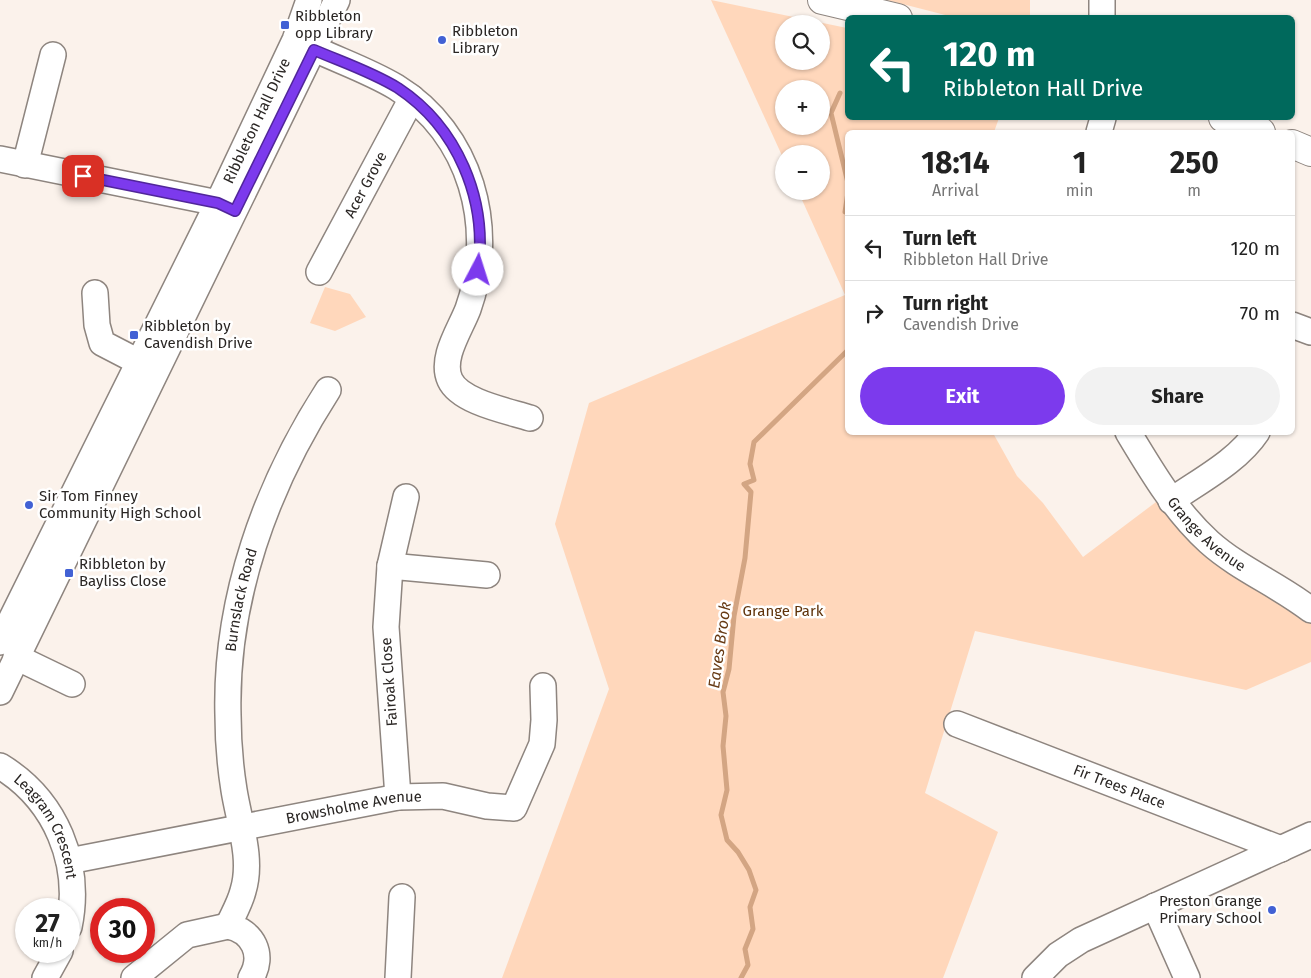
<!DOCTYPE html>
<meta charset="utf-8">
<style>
body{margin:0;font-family:"Fira Sans",sans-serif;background:#f2f2f2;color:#222;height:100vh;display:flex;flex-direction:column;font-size:19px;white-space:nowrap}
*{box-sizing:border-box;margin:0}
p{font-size:16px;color:#767676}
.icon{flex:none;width:28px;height:28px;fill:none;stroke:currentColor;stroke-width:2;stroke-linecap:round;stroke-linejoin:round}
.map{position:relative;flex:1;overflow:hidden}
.sheet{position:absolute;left:845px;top:130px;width:450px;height:305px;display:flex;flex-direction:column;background:#fff;border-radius:8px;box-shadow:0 1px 4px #0004}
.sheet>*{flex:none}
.top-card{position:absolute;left:845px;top:15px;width:450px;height:105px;border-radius:8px;box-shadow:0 1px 4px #0004;background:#00695c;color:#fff;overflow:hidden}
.controls{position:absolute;left:775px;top:15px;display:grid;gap:10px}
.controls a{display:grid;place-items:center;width:55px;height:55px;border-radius:50%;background:#fff;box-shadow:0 1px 4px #0004;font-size:25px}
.speed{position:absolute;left:15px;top:898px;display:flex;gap:10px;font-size:25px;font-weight:700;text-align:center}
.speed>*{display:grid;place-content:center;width:65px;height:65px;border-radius:50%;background:#fff;box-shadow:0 1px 4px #0004;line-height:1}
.speed small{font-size:12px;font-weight:400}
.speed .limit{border:8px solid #d22;background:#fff;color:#111}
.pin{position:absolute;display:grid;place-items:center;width:42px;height:42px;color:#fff;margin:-21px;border-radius:10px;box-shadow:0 2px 8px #0006}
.me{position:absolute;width:55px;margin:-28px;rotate:5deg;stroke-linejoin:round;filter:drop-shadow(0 0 4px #0008)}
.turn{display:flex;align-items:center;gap:18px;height:105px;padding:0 15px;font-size:22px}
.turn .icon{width:65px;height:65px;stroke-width:2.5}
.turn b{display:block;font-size:35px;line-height:42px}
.eta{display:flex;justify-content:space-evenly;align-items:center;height:85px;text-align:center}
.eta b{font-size:30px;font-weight:700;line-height:35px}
.cta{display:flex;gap:10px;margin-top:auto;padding:10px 15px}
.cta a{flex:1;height:58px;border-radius:30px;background:#7c3aed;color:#fff;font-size:20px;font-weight:700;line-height:58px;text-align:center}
.cta a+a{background:#f2f2f2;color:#222}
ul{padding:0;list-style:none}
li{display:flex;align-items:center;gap:15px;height:65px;padding:0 15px;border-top:1px solid #e0e0e0}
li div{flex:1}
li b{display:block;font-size:19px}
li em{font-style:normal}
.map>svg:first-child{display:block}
</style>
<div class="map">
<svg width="1311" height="978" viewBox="0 0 1311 978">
<rect width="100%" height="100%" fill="#fbf2eb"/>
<path fill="#ffd7bb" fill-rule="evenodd" d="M711,0L847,28L848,118H999L994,132H848V432L993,433L1017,476L1043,503L1083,557L1160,499L1311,615V662L1246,690L975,631L925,793L998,832L943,978H502L609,689L555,524L589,403L845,295L798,191H821V154H784V160ZM784,24H821V61H784ZM784,89H821V126H784Z
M887,0H1030V17H953Z
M325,287L350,294L366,317L335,331L310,323Z"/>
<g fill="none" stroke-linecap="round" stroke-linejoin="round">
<path stroke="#d3a583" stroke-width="5" d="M840,93L831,113L848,183
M848,192L845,212L848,213
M741,978L748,965L745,949L753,929L750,907L756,890L749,870L738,852L727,840L721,815L727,790L723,746L726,716L723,692L729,669L734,616L745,558L751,492L744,484L754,480L750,464L754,442L848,350"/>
<g stroke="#8e857f" stroke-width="28">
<g id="minor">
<path d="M1102,0V18"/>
<path d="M300,42C331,58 366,69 396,87C471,133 497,228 468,309C460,330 440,358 450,380C460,402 508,411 530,418"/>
<path d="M1099,132L1103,118"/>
<path d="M0,159L218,203L232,210"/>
<path d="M25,165L53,55"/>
<path id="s1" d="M319,272L412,98"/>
<path d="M95,293L97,325L102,343L129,357L140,360"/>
<path d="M1292,325L1311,332"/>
<path id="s2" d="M1128,432C1152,472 1175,511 1209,542C1239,569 1279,585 1311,610"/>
<path d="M1171,501C1199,481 1237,462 1257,432"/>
<path d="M390,566L406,497"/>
<path id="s3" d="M0,642L218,203L295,40L309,0"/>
<path d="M16,657L72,684"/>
<path d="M0,692L337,0"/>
<path id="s4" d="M957,724L1281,849"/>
<path id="s5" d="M0,766C56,800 82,863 69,927"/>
<path d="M398,797L386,627L390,566L487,575"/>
<path id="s6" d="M69,861L398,797L443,796L487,806L514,808L542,744L544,720L543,686"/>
<path d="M1155,906L1187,978"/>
<path d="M45,978L60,951"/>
<path d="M134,978L187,935L228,926"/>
<path id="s7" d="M251,978C265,955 253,931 228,926C233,915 240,903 243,891C253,859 239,822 234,790C230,765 228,740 228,715C225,599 266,486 328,390"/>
<path d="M398,978L402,897"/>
<path d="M1035,978L1058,955L1081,940L1311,835"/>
</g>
</g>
<g stroke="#8e857f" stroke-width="30">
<path id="major" d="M822,0L898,18
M1223,118L1261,132
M1292,144L1311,152"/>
</g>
<use href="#minor" stroke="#fff" stroke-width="25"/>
<use href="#major" stroke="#fff" stroke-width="28"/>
</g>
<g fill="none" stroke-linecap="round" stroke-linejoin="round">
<g stroke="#51269a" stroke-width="12">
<path id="route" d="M83,176L218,203L235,211L314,50C342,62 372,72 398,88C457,127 488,199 478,270"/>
</g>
<use href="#route" stroke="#7c3aed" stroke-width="9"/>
</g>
<g fill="#4261d4" stroke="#fff" stroke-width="2">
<rect x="280" y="20" width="10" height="10" rx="2.5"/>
<circle cx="442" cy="40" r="5"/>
<rect x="129" y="330" width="10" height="10" rx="2.5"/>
<circle cx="29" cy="505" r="5"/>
<rect x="64" y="568" width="10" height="10" rx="2.5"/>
<circle cx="1272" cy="910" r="5"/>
</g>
<g text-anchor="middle" stroke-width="5" stroke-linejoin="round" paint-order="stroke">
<g font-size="15" fill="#2a2624" stroke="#fff" text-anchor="start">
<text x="295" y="21">Ribbleton<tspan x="295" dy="17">opp Library</tspan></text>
<text x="452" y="36">Ribbleton<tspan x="452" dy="17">Library</tspan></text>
<text x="144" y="331">Ribbleton by<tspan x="144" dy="17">Cavendish Drive</tspan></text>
<text x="39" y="501">Sir Tom Finney<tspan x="39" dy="17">Community High School</tspan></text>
<text x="79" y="569">Ribbleton by<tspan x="79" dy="17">Bayliss Close</tspan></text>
<text x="1262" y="906" text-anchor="end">Preston Grange<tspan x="1262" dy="17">Primary School</tspan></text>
</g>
<g font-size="15" fill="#2a2624" stroke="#fff">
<text dy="5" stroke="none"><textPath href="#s3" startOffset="581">Ribbleton Hall Drive</textPath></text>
<text dy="5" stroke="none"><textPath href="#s1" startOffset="99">Acer Grove</textPath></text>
<text dy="5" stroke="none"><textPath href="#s2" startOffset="130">Grange Avenue</textPath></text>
<text dy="5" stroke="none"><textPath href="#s7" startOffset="400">Burnslack Road</textPath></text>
<text transform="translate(389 682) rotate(-94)" y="5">Fairoak Close</text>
<text dy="5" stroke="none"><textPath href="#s4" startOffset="174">Fir Trees Place</textPath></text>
<text dy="5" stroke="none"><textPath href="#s6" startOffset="290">Browsholme Avenue</textPath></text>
<text dy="5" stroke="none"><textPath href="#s5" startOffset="79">Leagram Crescent</textPath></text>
</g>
<g font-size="15" fill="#5f330b" stroke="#fff">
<text x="783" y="616">Grange Park</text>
</g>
<g font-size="16" font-style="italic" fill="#673a14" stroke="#fff">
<text transform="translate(719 645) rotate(-82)" y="6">Eaves Brook</text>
</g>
</g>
</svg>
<div class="controls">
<a><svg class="icon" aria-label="search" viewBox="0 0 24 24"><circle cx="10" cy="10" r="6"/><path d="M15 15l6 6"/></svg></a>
<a>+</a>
<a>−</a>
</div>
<div class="speed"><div>27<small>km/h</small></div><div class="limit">30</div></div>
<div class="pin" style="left:83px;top:176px;background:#d93025"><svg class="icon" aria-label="arrive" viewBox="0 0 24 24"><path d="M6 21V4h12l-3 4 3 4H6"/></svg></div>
<svg class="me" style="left:478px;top:270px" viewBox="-20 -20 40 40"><circle r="19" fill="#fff"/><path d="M0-13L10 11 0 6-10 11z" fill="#7c3aed"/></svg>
<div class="top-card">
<div class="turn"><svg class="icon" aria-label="left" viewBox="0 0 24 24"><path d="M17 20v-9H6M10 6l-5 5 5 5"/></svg><div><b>120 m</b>Ribbleton Hall Drive</div></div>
</div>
<section class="sheet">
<div class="eta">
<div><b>18:14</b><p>Arrival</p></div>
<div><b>1</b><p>min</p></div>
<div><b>250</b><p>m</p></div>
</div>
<ul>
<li><svg class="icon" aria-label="left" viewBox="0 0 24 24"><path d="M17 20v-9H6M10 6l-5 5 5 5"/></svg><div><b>Turn left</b><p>Ribbleton Hall Drive</p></div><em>120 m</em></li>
<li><svg class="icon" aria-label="right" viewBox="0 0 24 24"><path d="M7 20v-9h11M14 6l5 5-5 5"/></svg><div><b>Turn right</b><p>Cavendish Drive</p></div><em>70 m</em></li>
</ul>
<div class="cta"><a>Exit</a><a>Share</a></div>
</section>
</div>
